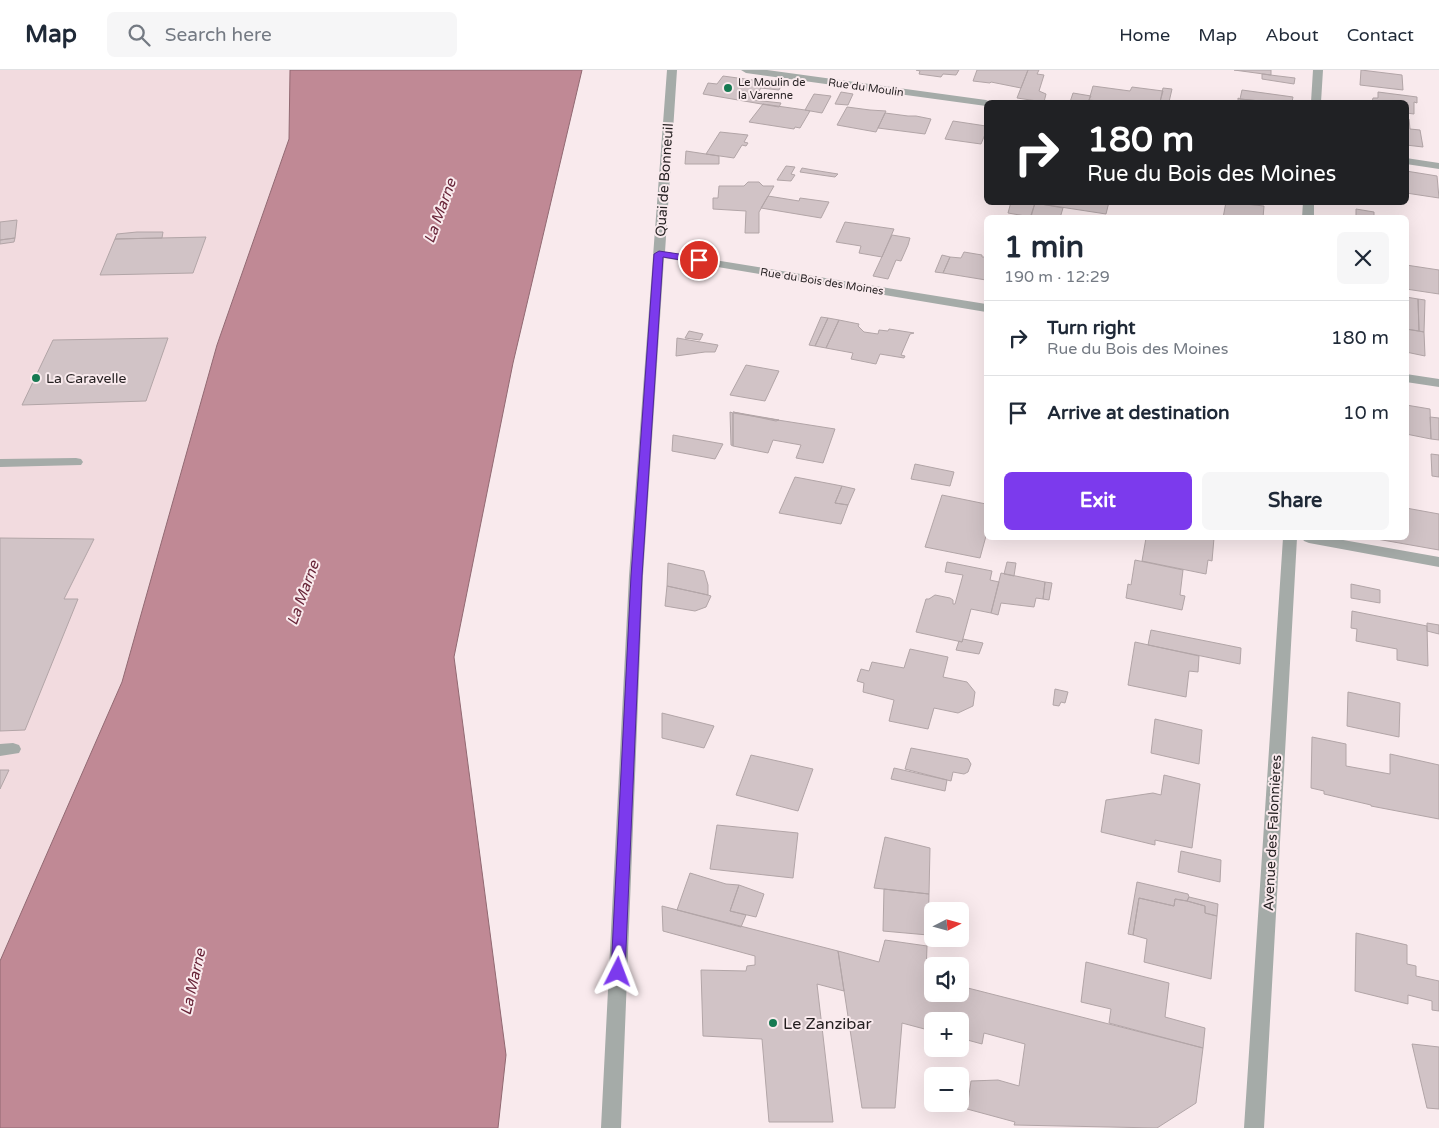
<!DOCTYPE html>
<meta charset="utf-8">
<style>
body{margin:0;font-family:"Varela Round",sans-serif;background:#f6f6f7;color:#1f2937;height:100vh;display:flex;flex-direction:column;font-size:19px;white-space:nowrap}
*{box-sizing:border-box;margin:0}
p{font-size:16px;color:#747a83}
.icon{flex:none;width:28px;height:28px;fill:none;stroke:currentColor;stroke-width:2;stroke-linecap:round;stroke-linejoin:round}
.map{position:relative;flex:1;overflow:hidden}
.details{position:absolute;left:984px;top:145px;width:425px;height:325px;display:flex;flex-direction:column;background:#fff;border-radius:8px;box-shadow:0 5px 20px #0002}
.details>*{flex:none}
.banner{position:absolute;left:984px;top:30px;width:425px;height:105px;border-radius:8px;box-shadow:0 5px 20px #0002;background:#202124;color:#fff;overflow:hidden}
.needle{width:32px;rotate:84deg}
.fabs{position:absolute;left:924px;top:832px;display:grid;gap:10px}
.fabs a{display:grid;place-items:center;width:45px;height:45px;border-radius:8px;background:#fff;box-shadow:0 5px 20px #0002;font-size:25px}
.pin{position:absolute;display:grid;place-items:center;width:42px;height:42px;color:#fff;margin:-21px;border:2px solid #fff;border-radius:50%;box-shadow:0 1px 5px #0007}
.me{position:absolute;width:55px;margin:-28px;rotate:3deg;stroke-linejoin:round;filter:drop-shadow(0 0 4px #0008)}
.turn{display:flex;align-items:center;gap:18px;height:105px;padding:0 20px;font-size:22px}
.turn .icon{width:65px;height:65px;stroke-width:2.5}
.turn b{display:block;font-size:35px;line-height:42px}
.round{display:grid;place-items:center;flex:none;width:52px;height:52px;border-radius:8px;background:#f6f6f7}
.overview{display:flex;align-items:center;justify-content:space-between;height:85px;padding:0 20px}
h1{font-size:30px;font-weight:700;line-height:38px}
.primary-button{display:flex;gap:10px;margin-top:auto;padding:10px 20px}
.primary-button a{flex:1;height:58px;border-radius:8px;background:#7c3aed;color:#fff;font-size:20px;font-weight:700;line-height:58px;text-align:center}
.primary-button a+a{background:#f6f6f7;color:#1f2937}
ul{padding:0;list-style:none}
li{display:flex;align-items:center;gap:15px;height:75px;padding:0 20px;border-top:1px solid #e0e1e3}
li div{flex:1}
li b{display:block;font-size:19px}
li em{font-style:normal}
header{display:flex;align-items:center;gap:30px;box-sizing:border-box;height:70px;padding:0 25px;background:#fff;border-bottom:1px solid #e0e1e3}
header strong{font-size:24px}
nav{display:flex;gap:28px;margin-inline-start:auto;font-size:18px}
.search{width:350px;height:45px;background:#f6f6f7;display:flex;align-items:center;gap:12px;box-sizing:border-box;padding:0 18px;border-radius:8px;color:#747a83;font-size:19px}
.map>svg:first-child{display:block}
</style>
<header>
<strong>Map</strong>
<div class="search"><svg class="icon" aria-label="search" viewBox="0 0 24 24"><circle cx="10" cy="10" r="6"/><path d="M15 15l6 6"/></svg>Search here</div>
<nav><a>Home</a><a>Map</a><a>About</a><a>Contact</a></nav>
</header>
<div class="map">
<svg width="1439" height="1058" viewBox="0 0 1439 1058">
<rect width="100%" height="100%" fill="#f9eaed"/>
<path fill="#f2dbdf" d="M0,0H290L289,69L217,275L122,612L0,891Z"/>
<path fill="#c08995" stroke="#916972" d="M290,0H582L513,293L454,587L506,985L498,1058H0V891L122,612L217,275L289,69Z"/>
<path fill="#d1c3c6" stroke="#b2a5a7" d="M916,0H959L956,5L943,4L941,7L919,4L920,1Z
M977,0H1028L1021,18L991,12L990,13L973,11Z
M1028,0H1039L1037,4L1044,5L1039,21L1046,24L1044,32L1017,28Z
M1234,0H1271V5Z
M1361,0L1402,5L1403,20L1360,15Z
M1262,4L1295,8L1294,14L1262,9Z
M723,6L782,14L779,20L761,18L753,30L781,33L779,37L703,24L708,13L717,14Z
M1093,16L1130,21L1132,17L1163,21L1160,32H1108L1089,30Z
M1163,18L1172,19L1169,32H1160Z
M1242,20L1293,27L1292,32H1270L1240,29Z
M841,22L853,24L848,35L835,34Z
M1378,22L1417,27V33L1414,32V44L1406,43V32H1372L1373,28H1378Z
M1073,23L1091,26L1088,32H1070Z
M814,24L831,26L822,43L805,40Z
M1238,28L1240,29L1270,32H1238Z
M763,34L805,40L810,41L800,58L795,57L794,59L749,52Z
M847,37L870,40L886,41L876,62L837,55Z
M885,43L908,46H916L931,49L925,64L878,58Z
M1406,48L1409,49L1410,59L1420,60L1423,77L1406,75Z
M953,51L986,56V62L981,74L945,69Z
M720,62L748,65L744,72L748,73L746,76L742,75L734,88L706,84Z
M686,81L719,86V94H685Z
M786,96L795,97L791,104L795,105L791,111L777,110Z
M802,98L813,100L838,104L835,107L800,102Z
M1406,101L1437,106L1439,128L1406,123Z
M748,112H759L763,116H774L759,142V163H745L746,141L713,139V128H718L719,116H744Z
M768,126L799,131L800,128L829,132L821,148L761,138Z
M1011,132L1035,133L1031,147L1008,143Z
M1042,132H1109L1106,144L1041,134Z
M1226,132L1264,136L1263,148H1223Z
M1035,133L1063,138L1060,148H1030Z
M1356,139L1374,142V148H1356Z
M17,150L15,168L0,170V152Z
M845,152L894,159L882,187L859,183L861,176L836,172Z
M137,162H163L162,168L115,169L117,164Z
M892,165L910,168L908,175L901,191L896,190L888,209L873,206Z
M206,167L193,203L100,205L115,169Z
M15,168L14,172L0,174V170Z
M964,182L982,185V187H986V210L943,203L950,187L961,188Z
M942,185L950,187L943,203L935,202Z
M1406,195L1439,200V224L1406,219Z
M1406,227L1418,229L1419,261L1406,259Z
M1418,229L1425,230L1424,262L1419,261Z
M821,247L828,248L815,276L809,275Z
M828,248L839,250L826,278L815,276Z
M839,250L859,254L858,256L864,262L878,264L879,260L888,261L889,259L914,263L910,264L901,285L905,286L904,288L880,284L876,294L851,289L853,283L826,278Z
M1406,259L1424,262L1425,286L1406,282Z
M689,261L703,264L700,270L685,268Z
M168,268L146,331L22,335L53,270Z
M677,268L718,275L715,282H705L676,286Z
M746,295L779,301L765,331L730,325Z
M1406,335L1430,339L1431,369L1406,364Z
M730,342L733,343V376L731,375Z
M733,342L779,350L776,351Z
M733,343L835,359L823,393L796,388L801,375L773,370L768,383L733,376Z
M1430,347L1439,348V370L1431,369Z
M673,365L723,374L715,389L672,381Z
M1431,384L1439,385V407L1432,406Z
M915,394L954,402L950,416L911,409Z
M795,407L842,416L835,433L848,435L841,454L779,443Z
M842,416L855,419L848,435L835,433Z
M942,425L986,434V466L980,488L925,477Z
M1406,438L1439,444V480L1371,468H1406Z
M0,468L94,469L64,529H78L25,660L0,661Z
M1146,468H1214L1212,491L1208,490L1206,504L1142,491Z
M1135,490L1183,500L1180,525L1185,526L1182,540L1126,528L1128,514L1131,515Z
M947,492L992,501L990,510L999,512L991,543L971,539L962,572L916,562L926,529H929L935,525L950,528L953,530V534H955L963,505L945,502Z
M1007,492L1016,493L1014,506L1004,504Z
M668,493L704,501L708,515V525L667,516Z
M1001,503L1045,512L1043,529L1036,528L1034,537L1001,533L998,545L991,543Z
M1045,512L1052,513L1049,530L1043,529Z
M1351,514L1380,520V533L1351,528Z
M667,516L708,525L711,526L706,537L695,541L665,536Z
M1352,541L1427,556L1428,596L1397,590V579L1356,571L1357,559L1351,558Z
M1427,553L1439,555V564L1427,561Z
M1151,560L1241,578L1240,594L1148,575Z
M963,569L983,573L979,584L956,580L959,571L962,572Z
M1135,572L1199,586L1198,602L1189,601L1186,627L1128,615Z
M910,579L948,587L943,607L967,612L975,622L973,636L958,643L934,638L928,659L889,651L894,630L863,622L864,613L857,611L861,599L869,601L872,592L904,598Z
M1055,619L1068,622L1065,633L1061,632L1059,636L1053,635Z
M1348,622L1400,633L1399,667L1347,656Z
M662,643L714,656L704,678L662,668Z
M1155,649L1202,660L1199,694L1151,683Z
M1312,667L1346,674V696L1390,704V684L1439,695V749L1371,736V735L1324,724V721L1311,718Z
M911,678L968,689L971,694L968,702L964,704L953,702L951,711L905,699Z
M751,685L813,699L798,741L736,725Z
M894,698L947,710L945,721L891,709Z
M0,700H9L0,719Z
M1164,705L1200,714L1192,778L1155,770V775L1101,762L1106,730L1153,723L1161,725Z
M717,755L798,763L793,808L710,799Z
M885,767L930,778L929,824L874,818Z
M1181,781L1221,790L1220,812L1178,802Z
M690,803L726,814L739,815L730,841L746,845L741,857L677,840Z
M1137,812L1188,824L1189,827L1187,831L1175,829L1174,836L1139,828L1133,865L1128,864Z
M739,815L764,824L756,847L730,841Z
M884,819L929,824L928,865L883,861Z
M1189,827L1218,834L1217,846L1205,843V836L1187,831Z
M1139,828L1174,836L1175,829L1187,831L1205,836V843L1217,846L1211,909L1144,892L1147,869L1133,865Z
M662,836L838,881L844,921L817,914L833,1052H769L762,969L703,966L701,900L746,901L747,896L755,895V886L663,861Z
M1356,863L1407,875V894L1416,896V906L1439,911V941L1432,940V931L1408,925V934L1355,921Z
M885,870L927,876L926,905L932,909V924H960V916L1203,978L1196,1033L1157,1058L1014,1055L1015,1052L967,1039L971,1011L998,1010L1019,1016L1025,974L984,963L982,974L960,968V951H932V961L902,953L895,1038H862L838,881L879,892Z
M1086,892L1169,913L1165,947L1205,958L1203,978L1109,953L1111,939L1081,932Z
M1412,974L1439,977V1039L1427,1038Z"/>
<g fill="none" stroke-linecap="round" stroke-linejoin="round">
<path fill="#a5aba8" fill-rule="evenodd" d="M76,388L81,389L83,392L81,395L0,397V389Z
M1302,468H1332L1439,487V497L1309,473L1304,471Z
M13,673L19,675L21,679L19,683L0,686V674Z"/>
<path fill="#a5aba8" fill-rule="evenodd" d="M667,0H677L665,182L986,234V242L664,188L643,506L621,1058H601L629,506Z
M741,0H767L986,30L991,32H986V36L746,3Z
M1313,0H1323L1321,32H1311Z
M1406,88L1439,93V99L1406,94Z
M1303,132H1314V148H1302Z
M1406,304L1439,309V317L1406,312Z
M1283,468H1297L1264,1058H1244Z"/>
</g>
<path fill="#7c3aed" stroke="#51269a" d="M659,181L699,187L703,190L699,193L663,187L642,506L625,902L623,907L618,909L613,907L611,902L631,506L654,184Z"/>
<g fill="#167a52" stroke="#f9eaed" stroke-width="2">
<circle cx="728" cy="18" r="5"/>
<circle cx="36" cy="308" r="5"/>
<circle cx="773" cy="953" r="5"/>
</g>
<g text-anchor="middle" stroke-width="4" stroke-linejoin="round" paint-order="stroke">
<g font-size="11" fill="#241f20" stroke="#f9eaed" text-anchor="start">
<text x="738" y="16">Le Moulin de<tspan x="738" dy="13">la Varenne</tspan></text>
</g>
<g font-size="11" fill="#241f20" stroke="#f9eaed">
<text transform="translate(866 17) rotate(8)" y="4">Rue du Moulin</text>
<text transform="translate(822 211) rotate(9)" y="4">Rue du Bois des Moines</text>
</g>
<g font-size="14" fill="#241f20" stroke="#f9eaed">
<text transform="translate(664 110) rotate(-86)" y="5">Quai de Bonneuil</text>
<text transform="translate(1272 763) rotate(-87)" y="5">Avenue des Falonnières</text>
</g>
<g font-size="14" fill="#241f20" stroke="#f9eaed" text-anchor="start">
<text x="46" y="313">La Caravelle</text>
</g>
<g font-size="15" font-style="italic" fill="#672337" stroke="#f9eaed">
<text transform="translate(440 141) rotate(-70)" y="5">La Marne</text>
<text transform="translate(303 523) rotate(-70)" y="5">La Marne</text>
<text transform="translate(193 912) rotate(-77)" y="5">La Marne</text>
</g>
<g font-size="16" fill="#241f20" stroke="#f9eaed" text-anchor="start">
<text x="783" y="959">Le Zanzibar</text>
</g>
</g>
</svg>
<div class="fabs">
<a><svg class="needle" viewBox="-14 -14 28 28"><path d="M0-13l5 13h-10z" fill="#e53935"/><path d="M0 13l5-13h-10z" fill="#747a83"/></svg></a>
<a><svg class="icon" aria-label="sound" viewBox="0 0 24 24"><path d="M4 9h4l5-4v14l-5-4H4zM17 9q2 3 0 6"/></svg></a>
<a>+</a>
<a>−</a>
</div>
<div class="pin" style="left:699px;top:190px;background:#d93025"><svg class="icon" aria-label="arrive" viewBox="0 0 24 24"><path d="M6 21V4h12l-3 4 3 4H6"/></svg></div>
<svg class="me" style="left:618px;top:902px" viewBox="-20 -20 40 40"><path d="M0-17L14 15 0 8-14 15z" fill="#7c3aed" stroke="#fff" stroke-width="4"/></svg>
<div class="banner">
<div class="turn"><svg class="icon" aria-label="right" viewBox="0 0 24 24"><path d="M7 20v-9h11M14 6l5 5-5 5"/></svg><div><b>180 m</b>Rue du Bois des Moines</div></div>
</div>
<section class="details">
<div class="overview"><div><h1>1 min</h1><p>190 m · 12:29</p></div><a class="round"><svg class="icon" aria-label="close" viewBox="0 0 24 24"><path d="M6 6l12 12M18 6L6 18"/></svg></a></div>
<ul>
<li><svg class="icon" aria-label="right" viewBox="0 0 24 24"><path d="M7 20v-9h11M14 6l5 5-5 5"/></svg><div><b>Turn right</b><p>Rue du Bois des Moines</p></div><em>180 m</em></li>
<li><svg class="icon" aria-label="arrive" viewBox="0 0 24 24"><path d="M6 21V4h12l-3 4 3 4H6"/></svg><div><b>Arrive at destination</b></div><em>10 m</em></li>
</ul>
<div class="primary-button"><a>Exit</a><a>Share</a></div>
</section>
</div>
